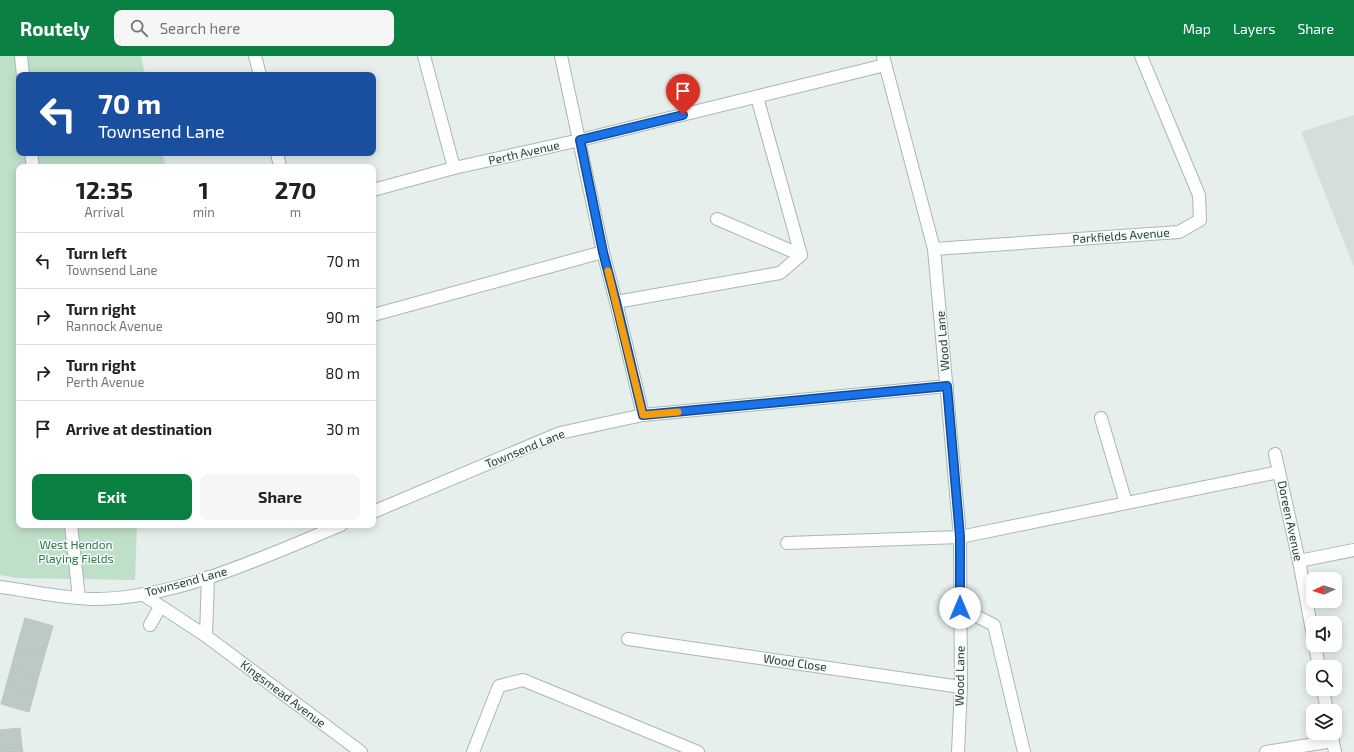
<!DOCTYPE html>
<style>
body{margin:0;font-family:"Exo 2",sans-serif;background:#f6f6f6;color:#222;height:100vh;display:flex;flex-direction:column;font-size:15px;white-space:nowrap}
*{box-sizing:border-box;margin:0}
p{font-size:13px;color:#767676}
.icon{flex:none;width:22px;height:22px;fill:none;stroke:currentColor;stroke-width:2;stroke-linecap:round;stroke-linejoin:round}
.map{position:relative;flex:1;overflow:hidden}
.side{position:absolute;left:16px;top:108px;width:360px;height:364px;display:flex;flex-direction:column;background:#fff;border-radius:8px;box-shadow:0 2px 10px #0003}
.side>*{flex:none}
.guide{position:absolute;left:16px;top:16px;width:360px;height:84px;border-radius:8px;box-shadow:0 2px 10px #0003;background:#1a4fa0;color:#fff;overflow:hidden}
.needle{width:26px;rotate:267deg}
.buttons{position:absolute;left:1306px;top:516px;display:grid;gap:8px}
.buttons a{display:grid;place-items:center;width:36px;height:36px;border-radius:8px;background:#fff;box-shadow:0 2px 10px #0003;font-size:20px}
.pin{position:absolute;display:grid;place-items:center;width:34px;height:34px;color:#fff;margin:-41px -17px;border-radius:50% 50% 50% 0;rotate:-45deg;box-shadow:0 0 4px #0007}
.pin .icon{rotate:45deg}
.me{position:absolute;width:44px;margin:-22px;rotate:0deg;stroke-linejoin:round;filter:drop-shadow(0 0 3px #0008)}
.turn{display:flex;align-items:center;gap:14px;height:84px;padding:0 16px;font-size:18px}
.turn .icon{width:52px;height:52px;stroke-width:2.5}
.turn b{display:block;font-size:28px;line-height:34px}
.eta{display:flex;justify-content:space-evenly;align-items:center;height:68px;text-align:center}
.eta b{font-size:24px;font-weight:700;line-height:28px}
.button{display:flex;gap:8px;margin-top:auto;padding:8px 16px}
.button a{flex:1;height:46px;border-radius:8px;background:#0b8043;color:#fff;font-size:16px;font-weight:700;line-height:46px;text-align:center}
.button a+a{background:#f6f6f6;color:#222}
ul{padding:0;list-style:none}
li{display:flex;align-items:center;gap:12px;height:56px;padding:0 16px;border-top:1px solid #e0e0e0}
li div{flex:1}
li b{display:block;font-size:15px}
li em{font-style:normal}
header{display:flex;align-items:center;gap:24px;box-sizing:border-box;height:56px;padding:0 20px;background:#0b8043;color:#fff}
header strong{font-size:19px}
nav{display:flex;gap:22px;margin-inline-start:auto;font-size:14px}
.search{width:280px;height:36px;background:#f6f6f6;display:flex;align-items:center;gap:10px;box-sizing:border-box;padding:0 14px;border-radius:8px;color:#767676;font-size:15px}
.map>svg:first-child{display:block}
</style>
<header>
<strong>Routely</strong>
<div class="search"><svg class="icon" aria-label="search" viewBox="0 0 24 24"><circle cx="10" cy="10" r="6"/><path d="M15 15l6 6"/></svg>Search here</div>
<nav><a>Map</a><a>Layers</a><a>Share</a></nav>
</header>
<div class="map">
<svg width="1354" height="696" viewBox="0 0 1354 696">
<rect width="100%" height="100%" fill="#e6efeb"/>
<path fill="#d4dfda" d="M1354,59V211L1301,76Z"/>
<path fill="#bfe0c8" d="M0,0H141L145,19H19V97H162L166,111H19V469H137L135,524L16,522L0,519Z"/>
<path fill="#bbcac4" stroke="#b8c9c2" d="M25,562L53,570L44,601L16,593Z
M16,593L44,601L39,619L11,612Z
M11,612L39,619L34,638L6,630Z
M6,630L34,638L29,656L1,648Z
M20,672L22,691L0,693V674Z
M22,691L23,696H0V693Z"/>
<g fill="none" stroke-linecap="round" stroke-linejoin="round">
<g stroke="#a8b8b2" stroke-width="14">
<path id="service" d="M21,0L23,19
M424,0L454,112
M31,97L33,111
M717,163L801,199
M616,246L780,217L801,199L757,41
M373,259L603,196
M1101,362L1126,447
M71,469L79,542
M787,487L960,481L1279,416
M1299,505L1354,494
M150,569L160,551
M473,696L499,630L523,624L698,696
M1266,696L1333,685"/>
</g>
<g stroke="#a8b8b2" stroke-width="14">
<path id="minor" d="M255,0L260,19
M561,0L603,196L616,246L643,359
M277,97L280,111
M373,134L454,112L580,84L885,9
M934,193L1179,176L1200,164L1199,139L1141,0
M1275,398L1299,505L1313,580
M373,456L560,377L643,359L947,330
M0,531C32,535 65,543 97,543C178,542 266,500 341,469
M142,538L206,580L361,696
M960,552L994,569L1024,696
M206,580L208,521
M628,583L961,631
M1315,589L1319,611
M1323,633L1327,655
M1331,677L1335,696"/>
</g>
<g stroke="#a8b8b2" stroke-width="14">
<path id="tertiary" d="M883,0L934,193L960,481L961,631L958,696"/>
</g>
<use href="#service" stroke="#fff" stroke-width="12"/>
<use href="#minor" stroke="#fff" stroke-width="12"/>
<use href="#tertiary" stroke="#fff" stroke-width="12"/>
</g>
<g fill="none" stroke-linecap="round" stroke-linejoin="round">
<g stroke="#114b97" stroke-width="10">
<path id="route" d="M683,59L580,84L603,196L616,246L643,359L947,330L960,481V552"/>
</g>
<use href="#route" stroke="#1a73e8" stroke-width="7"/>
<path stroke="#f59e0b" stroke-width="7" d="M608,215L643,359L678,356"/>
</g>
<g text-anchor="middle" stroke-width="3" stroke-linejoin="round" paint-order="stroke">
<g font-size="12" fill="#24423a" stroke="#f7fbf9">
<text transform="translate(524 97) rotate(-13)" y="4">Perth Avenue</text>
<text transform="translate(1121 180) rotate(-4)" y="4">Parkfields Avenue</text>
<text transform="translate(943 285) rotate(-95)" y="4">Wood Lane</text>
<text transform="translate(525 393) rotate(-22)" y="4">Townsend Lane</text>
<text transform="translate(1290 465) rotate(78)" y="4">Doreen Avenue</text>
<text transform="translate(186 526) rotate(-15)" y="4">Townsend Lane</text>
<text transform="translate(795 607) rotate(8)" y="4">Wood Close</text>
<text transform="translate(960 620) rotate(-89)" y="4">Wood Lane</text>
<text transform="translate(283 638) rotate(37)" y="4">Kingsmead Avenue</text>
</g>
<g font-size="12" fill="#2d7a4b" stroke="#f7fbf9">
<text x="76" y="493">West Hendon<tspan x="76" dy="14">Playing Fields</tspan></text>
</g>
</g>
</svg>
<div class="buttons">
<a><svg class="needle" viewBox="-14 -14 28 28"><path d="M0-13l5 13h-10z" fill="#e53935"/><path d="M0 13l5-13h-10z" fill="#767676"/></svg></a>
<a><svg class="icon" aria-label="sound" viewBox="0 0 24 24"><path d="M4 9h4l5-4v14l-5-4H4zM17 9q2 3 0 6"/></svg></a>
<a><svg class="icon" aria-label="search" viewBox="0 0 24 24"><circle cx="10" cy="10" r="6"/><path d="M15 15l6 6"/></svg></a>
<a><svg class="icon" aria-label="layers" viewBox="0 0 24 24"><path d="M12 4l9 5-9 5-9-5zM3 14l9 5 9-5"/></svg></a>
</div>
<div class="pin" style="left:683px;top:59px;background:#d93025"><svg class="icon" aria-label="arrive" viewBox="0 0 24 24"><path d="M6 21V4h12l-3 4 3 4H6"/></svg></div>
<svg class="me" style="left:960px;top:552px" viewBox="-20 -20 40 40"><circle r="19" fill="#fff"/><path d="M0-13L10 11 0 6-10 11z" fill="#1a73e8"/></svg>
<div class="guide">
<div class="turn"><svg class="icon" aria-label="left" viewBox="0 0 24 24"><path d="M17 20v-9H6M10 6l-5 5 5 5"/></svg><div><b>70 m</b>Townsend Lane</div></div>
</div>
<section class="side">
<div class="eta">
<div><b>12:35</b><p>Arrival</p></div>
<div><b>1</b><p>min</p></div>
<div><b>270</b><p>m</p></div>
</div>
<ul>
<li><svg class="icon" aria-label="left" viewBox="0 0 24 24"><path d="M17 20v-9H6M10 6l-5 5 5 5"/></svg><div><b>Turn left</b><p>Townsend Lane</p></div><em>70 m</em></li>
<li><svg class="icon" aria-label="right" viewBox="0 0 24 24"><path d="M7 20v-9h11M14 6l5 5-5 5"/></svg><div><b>Turn right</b><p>Rannock Avenue</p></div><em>90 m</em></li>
<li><svg class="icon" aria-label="right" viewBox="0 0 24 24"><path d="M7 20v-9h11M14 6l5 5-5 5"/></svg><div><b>Turn right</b><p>Perth Avenue</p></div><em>80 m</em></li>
<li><svg class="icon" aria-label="arrive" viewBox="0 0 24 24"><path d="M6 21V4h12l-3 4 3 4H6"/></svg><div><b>Arrive at destination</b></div><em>30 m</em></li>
</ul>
<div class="button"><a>Exit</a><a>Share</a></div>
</section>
</div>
